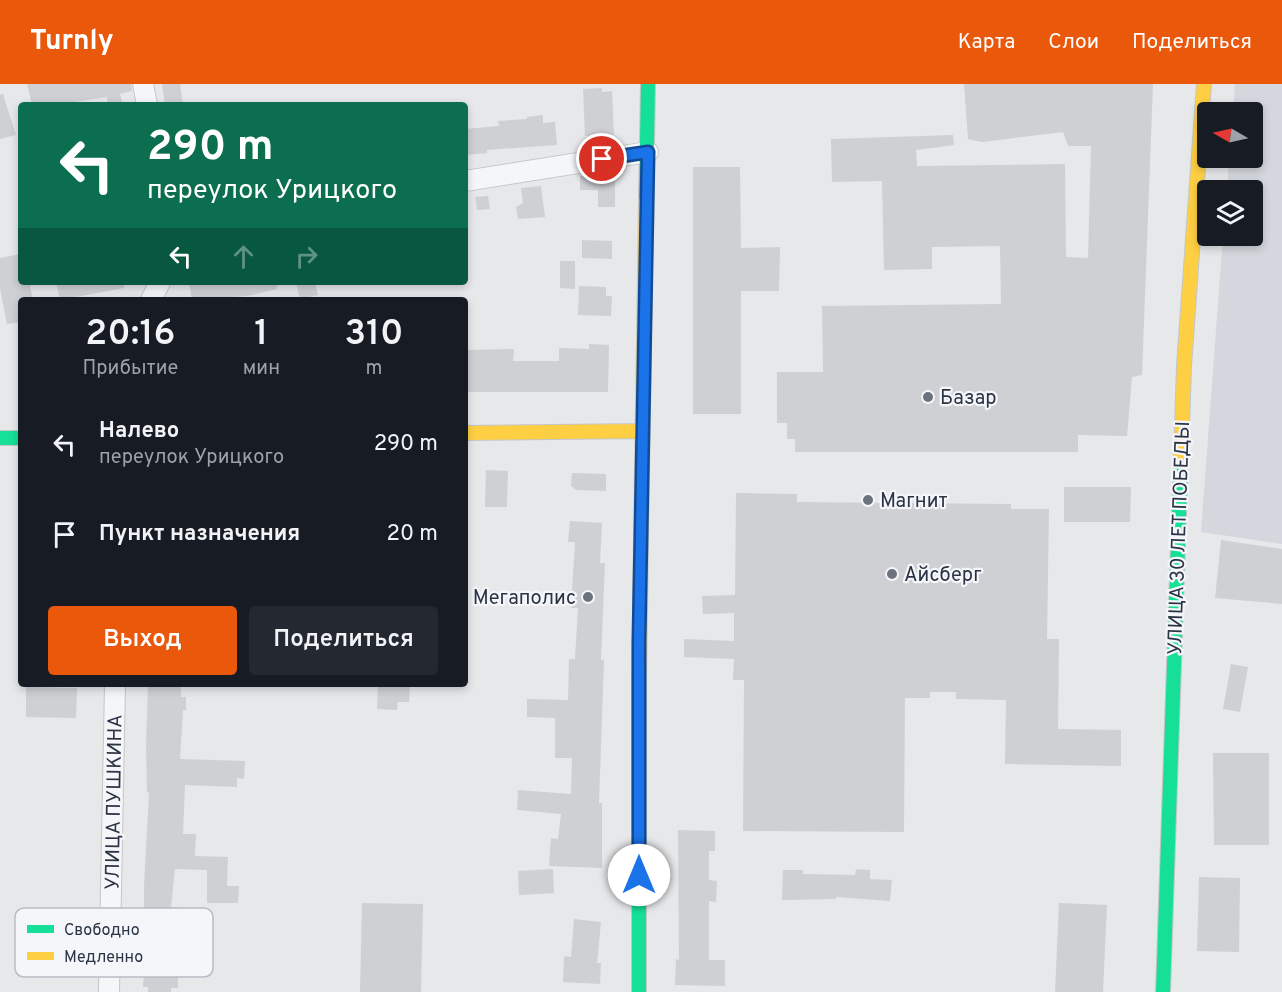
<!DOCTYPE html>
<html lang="ru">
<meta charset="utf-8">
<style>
body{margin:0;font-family:Overpass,sans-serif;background:#242831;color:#f1f3f6;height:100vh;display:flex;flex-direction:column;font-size:22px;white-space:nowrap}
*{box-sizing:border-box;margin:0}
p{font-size:20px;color:#9ea1a6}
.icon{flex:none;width:33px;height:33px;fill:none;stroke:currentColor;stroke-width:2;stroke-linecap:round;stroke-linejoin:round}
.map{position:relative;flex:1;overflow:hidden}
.side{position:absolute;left:18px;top:213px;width:450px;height:390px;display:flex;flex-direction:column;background:#171b24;border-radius:6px;box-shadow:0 3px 9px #0003}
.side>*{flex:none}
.banner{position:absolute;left:18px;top:18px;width:450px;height:183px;border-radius:6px;box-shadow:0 3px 9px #0003;background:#0b6e4f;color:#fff;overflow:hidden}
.needle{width:39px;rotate:279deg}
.tools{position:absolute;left:1197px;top:18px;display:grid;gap:12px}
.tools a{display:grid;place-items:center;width:66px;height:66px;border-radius:6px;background:#171b24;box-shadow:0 3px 9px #0003;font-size:30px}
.pin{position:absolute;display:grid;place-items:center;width:51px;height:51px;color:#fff;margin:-26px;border:3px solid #fff;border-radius:50%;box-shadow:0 2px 6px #0007}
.me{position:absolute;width:66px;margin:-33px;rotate:0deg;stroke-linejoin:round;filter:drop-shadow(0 0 4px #0008)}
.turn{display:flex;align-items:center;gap:21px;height:126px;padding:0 30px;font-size:27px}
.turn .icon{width:78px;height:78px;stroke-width:2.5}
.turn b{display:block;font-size:42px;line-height:51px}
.lanes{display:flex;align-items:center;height:57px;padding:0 30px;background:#0003;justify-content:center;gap:30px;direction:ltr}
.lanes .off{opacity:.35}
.eta{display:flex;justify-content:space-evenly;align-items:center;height:102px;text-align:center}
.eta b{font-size:36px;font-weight:600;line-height:42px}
.primary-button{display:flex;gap:12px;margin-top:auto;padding:12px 30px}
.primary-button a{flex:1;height:69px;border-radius:6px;background:#ea580c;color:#fff;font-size:24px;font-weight:600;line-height:69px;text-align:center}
.primary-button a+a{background:#242831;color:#f1f3f6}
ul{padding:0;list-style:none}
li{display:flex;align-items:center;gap:18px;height:90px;padding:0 30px}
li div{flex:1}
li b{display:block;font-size:22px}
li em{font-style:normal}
header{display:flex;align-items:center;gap:36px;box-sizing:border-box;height:84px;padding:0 30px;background:#ea580c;color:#fff}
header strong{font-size:28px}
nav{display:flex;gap:33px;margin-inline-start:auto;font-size:21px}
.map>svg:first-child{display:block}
</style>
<header>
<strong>Turnly</strong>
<nav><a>Карта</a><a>Слои</a><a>Поделиться</a></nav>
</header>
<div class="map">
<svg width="1282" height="908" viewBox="0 0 1282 908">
<rect width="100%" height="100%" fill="#e6e8ea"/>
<path fill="#d4d7dd" d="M1235,0H1282V460L1201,448L1223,152H1252V106H1227L1229,74H1252V28H1233Z"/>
<path fill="#ced0d3" d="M27,0H131L132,7L120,10L123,21H108L107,13L55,21H32Z
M162,0H180L183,21H165Z
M964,0H1153L1142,291L1132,293L1127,352L1078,351V368H795V355H787V339H777V288H823L822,222L1001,220L1000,162L932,163V185L884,186L882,97L832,98L831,55L953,51L954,61L916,66L917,82L1065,80L1066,173L1088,174L1091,62H1068L1063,48L982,58L968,55Z
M602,4V8L612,7L614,51L585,52L583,5Z
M3,10L16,51L0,55V11Z
M543,31V39L555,38L557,61L487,66V69L465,71V45L499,42L498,37L527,35V33Z
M693,83H740L741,164L780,163L779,207H741V330H693Z
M580,92L615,93V123H598V106H580Z
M541,102L545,133L518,135L516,123L523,119L521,104Z
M488,112L490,125L477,126L475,113Z
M582,156L612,157V175L582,174Z
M21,170V198H29L33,216H21V238L7,240L0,204V174Z
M560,177H575V205L560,204Z
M56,198H124V204L60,216Z
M189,198H277V205L248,212L192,216Z
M296,198H315L318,211L300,215Z
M579,202L606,203V212H612L611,232L578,231Z
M589,260L609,261L608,308H465V266L514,265L513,277H559V264L589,265Z
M486,386L508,387L507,423H485Z
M572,389L606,390V407L576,406L571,402Z
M1064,403H1131L1130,438H1064Z
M736,409L797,410V418L1011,420V425H1049L1047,555H1059L1058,645L1121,646V682L1005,680L1006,616L956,615V608H930V614H905L904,748L743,747L744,596H733L734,575L684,573V555L734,557V529L703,530L702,512L735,511Z
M570,437L602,439L600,479H605L601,576H604L599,719H602V784L549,782L551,754L558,755L561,730L517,726L518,706L571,710L572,674H555V634L527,633V615L568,616L569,575H575L578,524H571L575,458H568Z
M1221,456L1282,465V520L1215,514Z
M1231,580L1248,583L1240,628L1223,625Z
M181,600V613H186V626H183L180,675L245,677L244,695L237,694V703L185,701L183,750H196L195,772L228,773L227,802H239L238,819H207V786L175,785L171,823L183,824L182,851L144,850V803L149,709L147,708L146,662L148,601Z
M378,600H410L409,618H398L397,626L377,625Z
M26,603L77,604L76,634L26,633Z
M1213,669H1269V761H1214Z
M678,746L715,747V767H709V796L717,797L716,818L709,817V876H725V902L675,901L676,875L679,876Z
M553,785L554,809L519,811L518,787Z
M856,785L870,786V795L892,796L890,817L836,813V815L782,816L783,786H803V790L855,791Z
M1199,793L1240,794L1239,868L1197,867Z
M362,819L423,820L421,908H360Z
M1059,819L1107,821L1103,908H1055Z
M574,835L601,838L597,879H601L600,900L563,898L564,872L571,873Z
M144,884H178V904H171V908H148V903H143Z"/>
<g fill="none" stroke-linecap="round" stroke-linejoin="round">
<g stroke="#c4c6c8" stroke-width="22">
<path id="street" d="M143,0L147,21
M465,97L648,68
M151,216L160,198
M109,908L115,600"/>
</g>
<g stroke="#c4c6c8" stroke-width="16">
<path id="fast" d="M646,117L648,0
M0,354H21
M639,593V908
M1163,908L1181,372"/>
</g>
<g stroke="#c4c6c8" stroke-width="16">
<path id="slow" d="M465,349L642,347
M1181,372L1184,282L1204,0
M639,593L646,117"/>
</g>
<use href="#street" stroke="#f5f6f7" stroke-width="20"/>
<use href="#fast" stroke="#16e098" stroke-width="14"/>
<use href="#slow" stroke="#ffcf43" stroke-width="14"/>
</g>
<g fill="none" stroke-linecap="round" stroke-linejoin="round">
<g stroke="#114b97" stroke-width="15">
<path id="route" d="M602,75L648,68L639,558V791"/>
</g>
<use href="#route" stroke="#1a73e8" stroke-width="10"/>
</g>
<g fill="#6c737f" stroke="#f4f6f9" stroke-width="2">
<circle cx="928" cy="313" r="6"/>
<circle cx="868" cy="416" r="6"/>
<circle cx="892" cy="490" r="6"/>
<circle cx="588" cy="513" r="6"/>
</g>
<g text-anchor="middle" stroke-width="4.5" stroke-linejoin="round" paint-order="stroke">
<g font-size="20" fill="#2b3445" stroke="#f4f6f9" text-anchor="start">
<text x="940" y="320">Базар</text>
<text x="880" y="423">Магнит</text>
<text x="904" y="497">Айсберг</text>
<text x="576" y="520" text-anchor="end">Мегаполис</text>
</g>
<g font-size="20" fill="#2b3445" stroke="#f4f6f9">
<text transform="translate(1178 454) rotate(-88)" y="7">УЛИЦА 30 ЛЕТ ПОБЕДЫ</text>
<text transform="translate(113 718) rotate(-89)" y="7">УЛИЦА ПУШКИНА</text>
</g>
</g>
<rect x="15" y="824" width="198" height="69" rx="9" fill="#f4f6f9" stroke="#b8bcc3" stroke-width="1.5"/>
<rect x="27" y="841" width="27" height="8" fill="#16e098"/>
<rect x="27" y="868" width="27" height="8" fill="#ffcf43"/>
<g font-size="16" fill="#2b3445">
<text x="64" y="851">Свободно</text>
<text x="64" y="878">Медленно</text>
</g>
</svg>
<div class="tools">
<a><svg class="needle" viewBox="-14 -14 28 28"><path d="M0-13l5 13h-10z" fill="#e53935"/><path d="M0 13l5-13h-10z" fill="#9ea1a6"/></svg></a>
<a><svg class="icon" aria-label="layers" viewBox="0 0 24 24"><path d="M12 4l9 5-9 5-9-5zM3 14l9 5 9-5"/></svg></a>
</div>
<div class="pin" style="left:602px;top:75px;background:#d93025"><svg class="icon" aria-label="arrive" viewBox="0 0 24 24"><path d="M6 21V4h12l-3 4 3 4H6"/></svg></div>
<svg class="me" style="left:639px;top:791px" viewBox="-20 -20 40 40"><circle r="19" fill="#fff"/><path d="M0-13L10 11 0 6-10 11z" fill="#1a73e8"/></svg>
<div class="banner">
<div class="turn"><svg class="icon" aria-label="left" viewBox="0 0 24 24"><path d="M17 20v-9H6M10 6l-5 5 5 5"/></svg><div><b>290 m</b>переулок Урицкого</div></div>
<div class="lanes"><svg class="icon" aria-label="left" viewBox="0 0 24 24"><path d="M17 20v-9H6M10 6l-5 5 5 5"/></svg><svg class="icon off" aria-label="ahead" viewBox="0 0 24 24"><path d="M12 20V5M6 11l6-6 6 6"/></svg><svg class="icon off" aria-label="right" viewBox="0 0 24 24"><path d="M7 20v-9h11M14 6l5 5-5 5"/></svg></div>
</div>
<section class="side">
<div class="eta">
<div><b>20:16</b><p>Прибытие</p></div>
<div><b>1</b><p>мин</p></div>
<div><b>310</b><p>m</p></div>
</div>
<ul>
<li><svg class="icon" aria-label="left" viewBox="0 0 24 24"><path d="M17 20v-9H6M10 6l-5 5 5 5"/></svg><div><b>Налево</b><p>переулок Урицкого</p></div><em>290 m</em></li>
<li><svg class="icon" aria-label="arrive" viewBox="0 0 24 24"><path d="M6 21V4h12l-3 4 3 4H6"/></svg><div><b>Пункт назначения</b></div><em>20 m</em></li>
</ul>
<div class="primary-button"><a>Выход</a><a>Поделиться</a></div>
</section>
</div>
